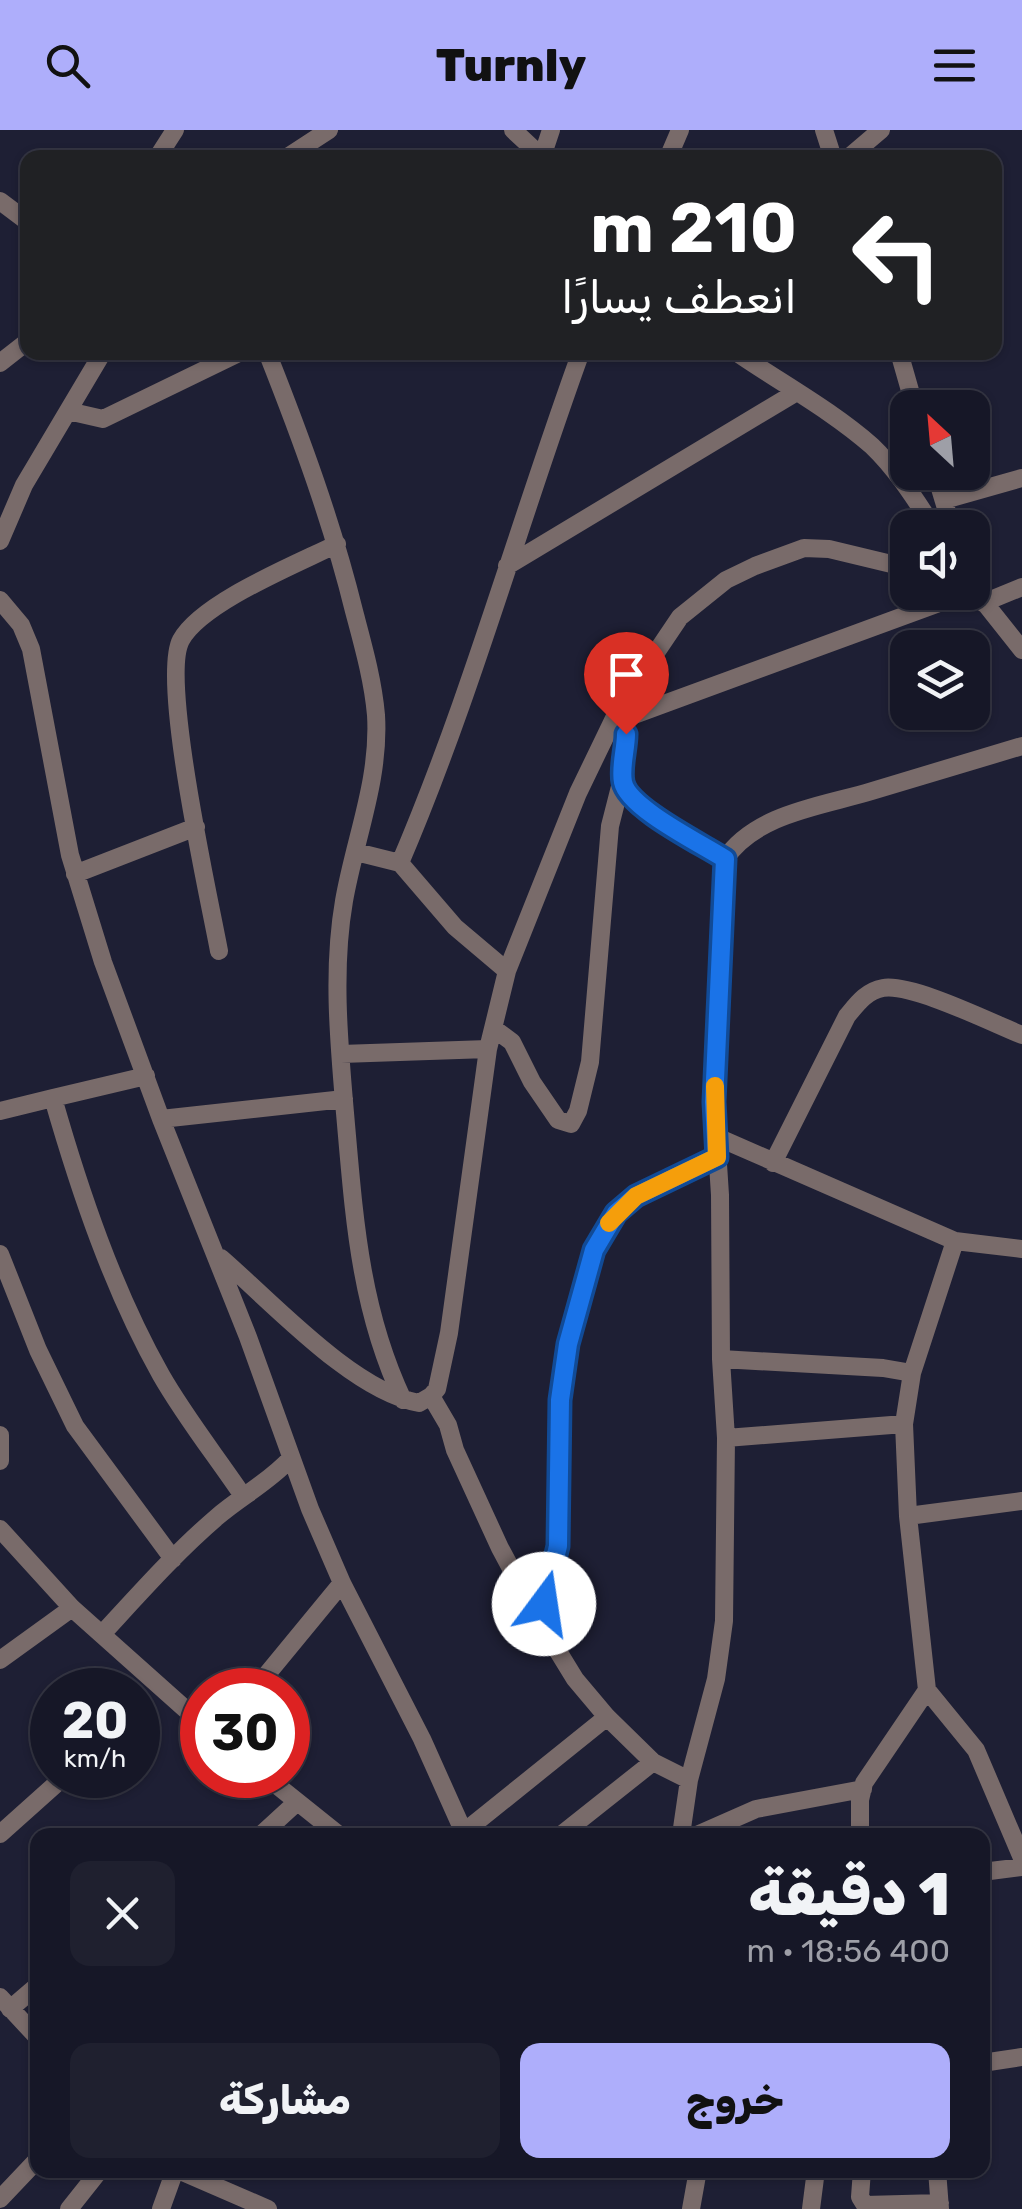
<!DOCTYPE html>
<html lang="ar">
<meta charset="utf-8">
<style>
body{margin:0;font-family:Rubik,Vazirmatn,sans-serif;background:#1f202f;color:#f1f3f6;direction:rtl;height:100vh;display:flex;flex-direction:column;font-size:38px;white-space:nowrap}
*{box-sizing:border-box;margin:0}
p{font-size:32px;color:#9e9fa7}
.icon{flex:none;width:55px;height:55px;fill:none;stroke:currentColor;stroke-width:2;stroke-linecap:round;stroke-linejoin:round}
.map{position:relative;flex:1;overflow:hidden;direction:ltr}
.drawer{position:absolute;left:30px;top:1698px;width:960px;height:350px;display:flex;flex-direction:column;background:#161727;border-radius:20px;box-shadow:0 2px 8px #0004,0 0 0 2px #353644;direction:rtl}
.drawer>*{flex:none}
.top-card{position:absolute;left:20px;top:20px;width:982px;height:210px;border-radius:20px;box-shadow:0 2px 8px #0004,0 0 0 2px #353644;direction:rtl;background:#202124;color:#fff;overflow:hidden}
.needle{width:65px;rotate:334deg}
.fabs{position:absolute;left:890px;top:260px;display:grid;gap:20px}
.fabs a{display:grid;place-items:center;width:100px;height:100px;border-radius:20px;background:#161727;box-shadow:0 2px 8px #0004,0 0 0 2px #353644;font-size:50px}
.speed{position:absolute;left:30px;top:1538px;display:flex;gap:20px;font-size:50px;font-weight:700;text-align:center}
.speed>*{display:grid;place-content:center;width:130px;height:130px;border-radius:50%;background:#161727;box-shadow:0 2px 8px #0004,0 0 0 2px #353644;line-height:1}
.speed small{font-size:25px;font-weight:400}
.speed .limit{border:15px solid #d22;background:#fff;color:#111}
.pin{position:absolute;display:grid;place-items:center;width:85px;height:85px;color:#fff;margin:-102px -42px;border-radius:50% 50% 50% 0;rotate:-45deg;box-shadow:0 0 10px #0007}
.pin .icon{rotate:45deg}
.me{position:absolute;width:110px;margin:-55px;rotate:14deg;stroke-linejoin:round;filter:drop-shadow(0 0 8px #0008)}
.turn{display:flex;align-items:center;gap:35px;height:210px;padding:0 40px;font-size:45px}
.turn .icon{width:130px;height:130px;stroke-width:2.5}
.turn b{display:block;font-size:70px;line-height:85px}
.round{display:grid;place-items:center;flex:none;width:105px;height:105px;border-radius:20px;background:#1f202f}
.headline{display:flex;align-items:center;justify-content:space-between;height:170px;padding:0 40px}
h1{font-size:60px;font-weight:800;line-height:75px}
.cta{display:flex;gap:20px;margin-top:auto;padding:20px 40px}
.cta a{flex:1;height:115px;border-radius:20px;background:#aeaefb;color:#111;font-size:40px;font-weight:800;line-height:115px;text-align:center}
.cta a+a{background:#1f202f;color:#f1f3f6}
header{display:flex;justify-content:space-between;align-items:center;height:130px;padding:0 40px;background:#aeaefb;color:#111;font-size:45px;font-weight:800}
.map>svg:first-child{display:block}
</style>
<header><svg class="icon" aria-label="menu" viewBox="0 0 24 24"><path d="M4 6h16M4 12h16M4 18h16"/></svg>Turnly<svg class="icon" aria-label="search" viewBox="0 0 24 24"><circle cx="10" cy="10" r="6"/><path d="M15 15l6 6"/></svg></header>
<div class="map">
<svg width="1022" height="2079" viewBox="0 0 1022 2079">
<rect width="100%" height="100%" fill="#1e1f34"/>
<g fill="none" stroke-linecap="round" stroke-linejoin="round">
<path stroke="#796b6a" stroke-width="18" d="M513,0L542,27L551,0
M824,0L833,28
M157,28L175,0
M286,28L329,0
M668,28L680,0
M848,28L881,0
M0,71L28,92
M267,222C301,308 332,392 354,481C363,515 373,550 376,585C380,650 355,708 344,771C332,840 339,913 345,983C354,1084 359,1177 403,1270
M736,222C781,253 831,280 872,316C897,340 915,369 934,398
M899,222L915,278
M0,233L28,211
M68,281L103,289L241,222
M935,342L952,398
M944,370L1022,348
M0,411L24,355L103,222
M507,436L795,263
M972,457L1022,520
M0,470L21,495L31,519L70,725L103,832L161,989L248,1207L310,1379L342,1453L422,1609L465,1705
M983,473L1022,457
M620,579L627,604L622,649L627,662L648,680L725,729
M623,589L969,462
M356,722L400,733L455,797L507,841
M400,733C471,567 519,392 581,222
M75,744L196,697
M219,821C209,767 160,549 181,510C202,472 297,434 337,414
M493,898L512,912L532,952L558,990L571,994L578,981L590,932L610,696L622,649
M341,924L488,919
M53,968L146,946
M0,981L53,968C80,1062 113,1160 161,1245C185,1287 216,1326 243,1366
M161,989L344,969
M717,1007L955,1111L1022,1119
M773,1033L847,886C857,874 866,861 883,858C912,853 992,893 1022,905
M955,1111L912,1243L904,1294L908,1386L927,1560L976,1620L1022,1728
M0,1124L38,1220L75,1296L173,1429
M221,1128C273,1173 353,1261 419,1273L431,1266
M721,1229L883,1238L912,1243
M0,1305V1331
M726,1308L904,1294
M908,1386L1022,1371
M0,1399L72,1478L202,1594
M537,1487C564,1439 559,1383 557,1330C556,1271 577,1124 617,1082C644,1054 683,1041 717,1027
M102,1504C139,1464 175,1423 217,1387C240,1367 269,1352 290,1329
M0,1530L72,1478
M254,1560L342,1453
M264,1645L339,1705
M689,1650L653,1632L607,1587L575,1549L537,1487L500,1418L455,1320L448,1295L431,1266L437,1259L449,1203L488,919L507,841L578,663L620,576L680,487L726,450L755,436L804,418L829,419L908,438
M464,1702L607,1587
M0,1704L66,1645
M261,1705L297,1672
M561,1705L653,1632
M681,1705L689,1650L716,1549L724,1491L726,1308L721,1229L720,1065L714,972L725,729C756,683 823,676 872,661C922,646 972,631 1022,616
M697,1705L756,1679L863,1659
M860,1705V1670L864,1653L927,1560
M982,1742L1022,1737
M0,1867L38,1908
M10,1879L38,1855
M982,1933L1022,1927
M178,2040L268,2079
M862,2040L860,2067L865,2075L940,2073
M937,2040L940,2079
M0,2069L38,2029
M69,2079L100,2040
M161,2079L175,2040
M691,2079L698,2040
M811,2079L816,2040"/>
</g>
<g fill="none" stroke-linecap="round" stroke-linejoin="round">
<g stroke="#114b97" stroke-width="25">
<path id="route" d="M544,1474L558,1416L560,1270L568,1214L594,1120L616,1083L636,1066L717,1027L714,972L725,729C702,714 628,678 623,652C620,638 626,619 626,604"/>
</g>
<use href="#route" stroke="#1a73e8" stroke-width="18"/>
<path stroke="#f59e0b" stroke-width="18" d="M609,1093L636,1066L717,1027L715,956"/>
</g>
</svg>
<div class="fabs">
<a><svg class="needle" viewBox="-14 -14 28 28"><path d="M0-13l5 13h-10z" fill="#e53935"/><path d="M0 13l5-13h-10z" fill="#9e9fa7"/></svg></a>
<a><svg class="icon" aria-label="sound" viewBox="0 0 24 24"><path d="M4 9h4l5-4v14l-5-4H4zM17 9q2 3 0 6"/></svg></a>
<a><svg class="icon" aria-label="layers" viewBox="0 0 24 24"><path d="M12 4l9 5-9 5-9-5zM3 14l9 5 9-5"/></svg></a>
</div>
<div class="speed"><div>20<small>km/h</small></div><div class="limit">30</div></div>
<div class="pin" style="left:626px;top:604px;background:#d93025"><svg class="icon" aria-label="arrive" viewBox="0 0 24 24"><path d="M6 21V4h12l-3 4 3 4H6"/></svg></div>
<svg class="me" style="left:544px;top:1474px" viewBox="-20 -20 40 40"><circle r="19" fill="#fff"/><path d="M0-13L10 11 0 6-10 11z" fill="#1a73e8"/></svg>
<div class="top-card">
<div class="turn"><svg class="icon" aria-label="left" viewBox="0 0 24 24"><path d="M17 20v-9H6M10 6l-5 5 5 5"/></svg><div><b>210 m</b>انعطف يسارًا</div></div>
</div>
<section class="drawer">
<div class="headline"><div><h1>1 دقيقة</h1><p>400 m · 18:56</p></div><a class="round"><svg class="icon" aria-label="close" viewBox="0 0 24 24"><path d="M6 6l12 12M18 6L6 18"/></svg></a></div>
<div class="cta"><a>خروج</a><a>مشاركة</a></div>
</section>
</div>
